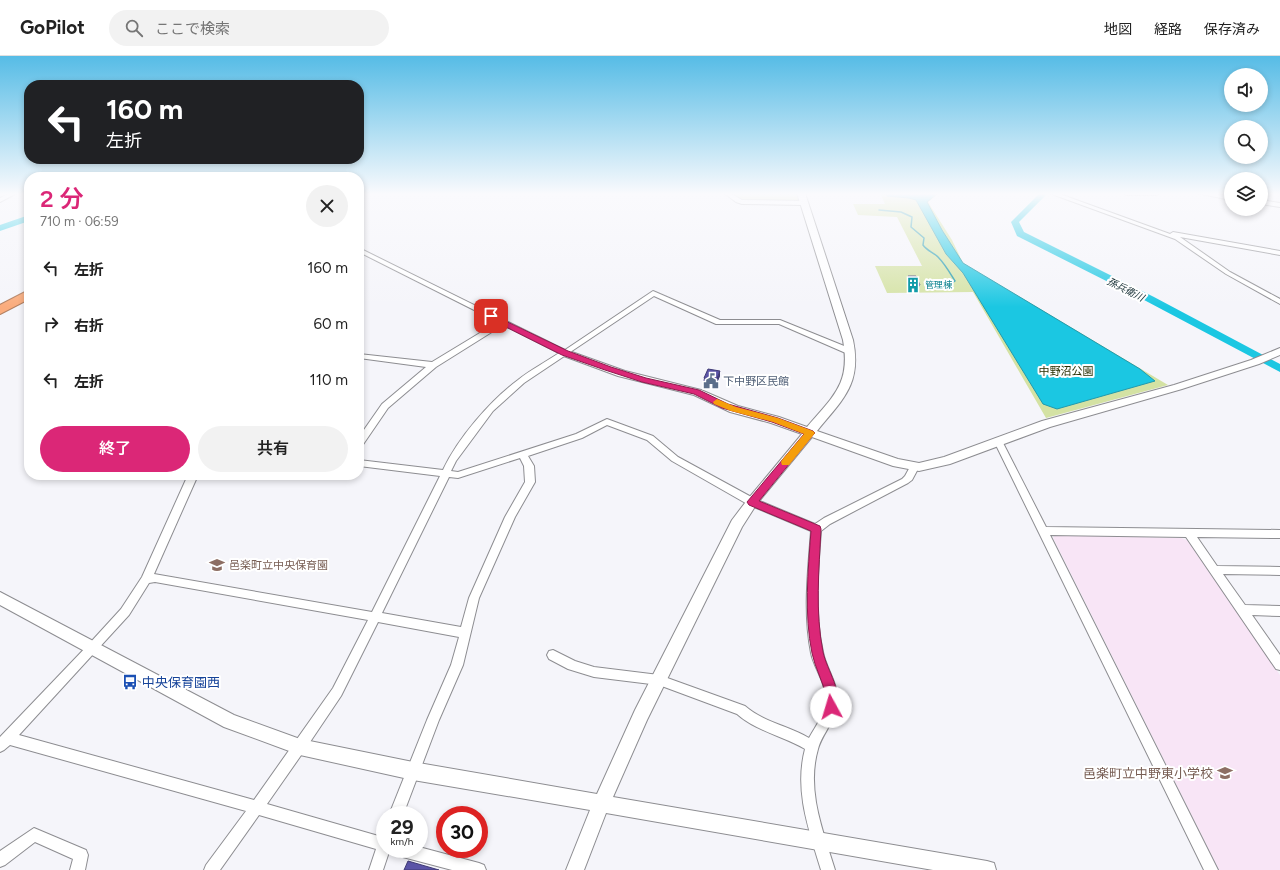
<!DOCTYPE html>
<html lang="ja">
<meta charset="utf-8">
<style>
body{margin:0;font-family:Figtree,"Noto Sans JP",sans-serif;background:#f2f2f2;color:#222;height:100vh;display:flex;flex-direction:column;font-size:15px;white-space:nowrap}
*{box-sizing:border-box;margin:0}
p{font-size:13px;color:#767676}
.icon{flex:none;width:22px;height:22px;fill:none;stroke:currentColor;stroke-width:2;stroke-linecap:round;stroke-linejoin:round}
.map{position:relative;flex:1;overflow:hidden}
.panel{position:absolute;left:24px;top:116px;width:340px;height:308px;display:flex;flex-direction:column;background:#fff;border-radius:16px;box-shadow:0 2px 6px #0003}
.panel>*{flex:none}
.banner{position:absolute;left:24px;top:24px;width:340px;height:84px;border-radius:16px;box-shadow:0 2px 6px #0003;background:#202124;color:#fff;overflow:hidden}
.tools{position:absolute;left:1224px;top:12px;display:grid;gap:8px}
.tools a{display:grid;place-items:center;width:44px;height:44px;border-radius:50%;background:#fff;box-shadow:0 2px 6px #0003;font-size:20px}
.speed{position:absolute;left:376px;top:750px;display:flex;gap:8px;font-size:20px;font-weight:700;text-align:center}
.speed>*{display:grid;place-content:center;width:52px;height:52px;border-radius:50%;background:#fff;box-shadow:0 2px 6px #0003;line-height:1}
.speed small{font-size:10px;font-weight:400}
.speed .limit{border:6px solid #d22;background:#fff;color:#111}
.pin{position:absolute;display:grid;place-items:center;width:34px;height:34px;color:#fff;margin:-17px;border-radius:8px;box-shadow:0 2px 6px #0006}
.me{position:absolute;width:44px;margin:-22px;rotate:354deg;stroke-linejoin:round;filter:drop-shadow(0 0 3px #0008)}
.turn{display:flex;align-items:center;gap:14px;height:84px;padding:0 16px;font-size:18px}
.turn .icon{width:52px;height:52px;stroke-width:2.5}
.turn b{display:block;font-size:28px;line-height:34px}
.round{display:grid;place-items:center;flex:none;width:42px;height:42px;border-radius:21px;background:#f2f2f2}
.head{display:flex;align-items:center;justify-content:space-between;height:68px;padding:0 16px}
h1{font-size:24px;font-weight:600;line-height:30px;color:#db2777}
.action{display:flex;gap:8px;margin-top:auto;padding:8px 16px}
.action a{flex:1;height:46px;border-radius:24px;background:#db2777;color:#fff;font-size:16px;font-weight:600;line-height:46px;text-align:center}
.action a+a{background:#f2f2f2;color:#222}
ul{padding:0;list-style:none}
li{display:flex;align-items:center;gap:12px;height:56px;padding:0 16px}
li div{flex:1}
li b{display:block;font-size:15px}
li em{font-style:normal}
header{display:flex;align-items:center;gap:24px;box-sizing:border-box;height:56px;padding:0 20px;background:#fff;border-bottom:1px solid #e0e0e0}
header strong{font-size:19px}
nav{display:flex;gap:22px;margin-inline-start:auto;font-size:14px}
.search{width:280px;height:36px;background:#f2f2f2;display:flex;align-items:center;gap:10px;box-sizing:border-box;padding:0 14px;border-radius:22px;color:#767676;font-size:15px}
.map>svg:first-child{display:block}
</style>
<header>
<strong>GoPilot</strong>
<div class="search"><svg class="icon" aria-label="search" viewBox="0 0 24 24"><circle cx="10" cy="10" r="6"/><path d="M15 15l6 6"/></svg>ここで検索</div>
<nav><a>地図</a><a>経路</a><a>保存済み</a></nav>
</header>
<div class="map">
<svg width="1280" height="814" viewBox="0 0 1280 814">
<rect width="100%" height="100%" fill="#f5f5fa"/>
<path fill="#f8e5f6" d="M1055,479L1181,482L1187,484L1280,619V814H1219L1053,482Z"/>
<path fill="#d4e2a3" d="M728,137H796L799,146L742,145Z
M880,137H939L928,146L952,184L963,207L1168,329L1046,362L973,236L887,237L875,210H922L897,161L858,159L853,148H885Z"/>
<path fill="#1bc7e2" stroke="#2199ad" d="M886,137H938L927,146L942,174L963,207L1140,313L1155,325L1057,353L1043,348L963,217L946,198L916,144L909,142L887,140Z"/>
<g fill="none" stroke-linecap="round" stroke-linejoin="round">
<path stroke="#2199ad" stroke-width="1.5" d="M879,154L901,156L912,161L911,171L924,182L923,189C927,195 933,196 938,201C945,208 950,217 955,225L952,227"/>
<path fill="#1bc7e2" fill-rule="evenodd" d="M1040,137H1048L1019,166L1024,176L1154,241L1280,308V316L1146,245L1017,180L1011,166Z
M29,159V165L0,175V169Z"/>
<g stroke="#8d8d91" stroke-width="2">
<path id="street" d="M10,137H17L0,146V142Z
M724,137H730L742,144L804,145L807,147L804,149L742,148L736,146Z
M1049,137H1057L1170,178L1173,176L1280,195V199L1180,181L1230,216L1280,243V248L1226,218L1175,183Z
M1123,137H1160L1157,139H1126Z
M1196,137H1208L1231,140V144Z
M1261,144L1280,147V151L1261,148Z
M359,192L565,294L653,235L720,264H780L854,294V298H848L779,268H716L654,240L524,327L493,355L456,405L451,415L458,416L576,378L607,363L653,380L678,401L755,443L815,468L824,462L902,423L905,420L911,409H917L919,411L912,424L908,427L830,468L821,475C818,515 814,556 823,596C826,612 837,626 838,642C839,662 823,675 818,693C806,734 823,775 835,814H821C809,774 794,735 805,693C783,680 756,675 737,658L659,629L594,621L568,613L549,603L547,599L549,595L553,594L575,605L594,611L659,619L745,650C763,666 789,670 809,682C816,669 826,657 826,643C826,627 814,612 811,597C803,557 808,515 811,475L749,449L672,405L647,384L607,369L582,382L528,400L534,410L535,426L515,461L479,542L463,609L439,664L403,759H389L427,664L451,609L459,581L378,566L341,640L304,695L267,748L382,781L385,780V793H390L383,814H369L376,793L259,759L220,814H204L206,809L246,755L10,689L4,694L0,696V681L89,588L121,553L142,521L188,419H198L154,518L372,556L440,420L359,410V404L443,414C458,382 490,345 518,324C530,314 546,306 559,297L503,269L436,311L388,352L362,390L359,391V381L382,348L426,311L359,302V298L432,306L498,266L359,196ZM520,402L524,410L525,426L505,461L469,542L461,571L382,557L449,421L458,422ZM155,526L368,564L333,632L254,744L19,679L129,559L149,527Z
M998,382L1002,385L1046,471L1280,474V482L1197,481L1217,510L1280,511V519L1223,518L1245,549L1280,550V560L1252,559L1280,599V614L1276,613L1186,481L1050,479L1218,814H1204L994,385Z
M34,772L86,794L88,799L85,814H70L73,803L35,786L5,809L0,811V795Z
M419,791L479,807L484,809L486,814H452L399,800L394,798L392,793H419Z"/>
</g>
<g stroke="#8d8d91" stroke-width="2">
<path id="secondary" d="M797,137H805L853,284C862,328 843,343 817,375L898,403L919,407L944,401L1042,365L1174,329L1251,304L1280,292V299L1259,308L1182,333L1050,371L950,408L919,415L893,410L812,381L756,449L742,471L647,664L613,741L987,805L994,807L996,814H933L606,757L584,814H566L590,754L413,724L300,699L224,671L0,549V536L234,659L300,683L413,706L597,738L635,654L732,464L748,443L802,378L771,367L730,356L694,339L618,320L561,299L560,297L561,295H569L625,315L701,334L738,350L779,361L807,371C833,340 851,328 843,284Z"/>
</g>
<g stroke="#b38062" stroke-width="2">
<path id="highway" d="M29,234V243L0,258V249Z"/>
</g>
<use href="#street" fill="#fff" fill-rule="evenodd"/>
<use href="#secondary" fill="#fff" fill-rule="evenodd"/>
<use href="#highway" fill="#faac7d" fill-rule="evenodd"/>
</g>
<path fill="#4e4890" d="M908,220L920,229L918,233H911L907,224Z
M720,320L716,329L703,327L704,322Z"/>
<path fill="#403b75" d="M720,315V320L716,329V325Z"/>
<path fill="#5b54a7" stroke="#403b75" d="M908,220H916L920,229H912Z
M708,313L720,315L716,325L704,322Z
M408,805L439,814H404Z"/>
<linearGradient id="sky" x2="0" y2="1"><stop stop-color="#56bce6"/><stop offset="0.55" stop-color="#fafafd"/><stop offset="1" stop-color="#fafafd" stop-opacity="0"/></linearGradient>
<rect width="1280" height="251" fill="url(#sky)"/>
<path fill="#db2777" stroke="#8e194d" d="M491,258L568,295L611,311L646,322L699,334L728,348L778,362L813,375L815,377L813,379L759,445L820,470L821,473C819,513 815,556 823,596C827,615 844,636 835,655L831,657L827,655C824,650 827,646 826,640C823,625 815,612 812,597C804,559 808,514 811,475L749,449L747,446L804,378L772,366L722,352L694,338L642,326L605,314L562,299L488,262L487,260Z"/>
<path fill="#f59e0b" d="M717,343L736,351L778,362L813,375L815,377L789,409H782L781,406L782,404L804,378L773,366L731,355L714,348L713,346Z"/>
<defs>
<g id="building-bare" transform="scale(1.2)"><path d="M-4-6H4V6H1V3H-1V6H-4ZM-2.5-4.3h1.7v1.8h-1.7ZM.8-4.3h1.7v1.8H.8ZM-2.5-1h1.7V.8h-1.7ZM.8-1h1.7V.8H.8Z" fill="#0f9aa8" stroke="#fff" stroke-width="2.5" paint-order="stroke"/></g>
<g id="civic-bare" transform="scale(1.2)"><path d="M-.6-6.5H3V-4.5H.6V-3L4-1V1h2V6H-6V1h2V-1L-.6-3ZM-1.2 2.5V6h2.4V2.5Z" fill="#5c6f8a" stroke="#fff" stroke-width="2.5" paint-order="stroke"/></g>
<g id="school-bare" transform="scale(1.2)"><path d="M0-5L7-2L0 1L-7-2ZM-4 1L0 2.5L4 1V4Q0 6-4 4Z" fill="#8d6e63" stroke="#fff" stroke-width="2.5" paint-order="stroke"/></g>
<g id="bus-bare" transform="scale(1.2)"><path d="M-5-6H5V4H4V6H2V4H-2V6H-4V4H-5ZM-3.5-4V0h7V-4ZM-3.5 1.2v1.5H-2V1.2ZM2 1.2v1.5H3.5V1.2Z" fill="#1a4fb4" stroke="#fff" stroke-width="2.5" paint-order="stroke"/></g>
</defs>
<g fill-rule="evenodd">
<use href="#building-bare" x="913" y="229"/>
<use href="#civic-bare" x="711" y="325"/>
<use href="#school-bare" x="217" y="509"/>
<use href="#bus-bare" x="130" y="626"/>
<use href="#school-bare" x="1225" y="717"/>
</g>
<g text-anchor="middle" stroke-width="4" stroke-linejoin="round" paint-order="stroke">
<g font-size="9" fill="#0d838f" stroke="#fff" text-anchor="start">
<text x="925" y="232">管理棟</text>
</g>
<g font-size="10" font-style="italic" fill="#193237" stroke="#fff">
<text transform="translate(1126 233) rotate(27)" y="4">孫兵衛川</text>
</g>
<g font-size="11" fill="#282f03" stroke="#fff">
<text x="1066" y="319">中野沼公園</text>
</g>
<g font-size="11" fill="#4e5e75" stroke="#fff" text-anchor="start">
<text x="723" y="329">下中野区民館</text>
</g>
<g font-size="11" fill="#785e54" stroke="#fff" text-anchor="start">
<text x="229" y="513">邑楽町立中央保育園</text>
</g>
<g font-size="13" fill="#164399" stroke="#fff" text-anchor="start">
<text x="142" y="631">中央保育園西</text>
</g>
<g font-size="13" fill="#785e54" stroke="#fff" text-anchor="end">
<text x="1213" y="722">邑楽町立中野東小学校</text>
</g>
</g>
</svg>
<div class="tools">
<a><svg class="icon" aria-label="sound" viewBox="0 0 24 24"><path d="M4 9h4l5-4v14l-5-4H4zM17 9q2 3 0 6"/></svg></a>
<a><svg class="icon" aria-label="search" viewBox="0 0 24 24"><circle cx="10" cy="10" r="6"/><path d="M15 15l6 6"/></svg></a>
<a><svg class="icon" aria-label="layers" viewBox="0 0 24 24"><path d="M12 4l9 5-9 5-9-5zM3 14l9 5 9-5"/></svg></a>
</div>
<div class="speed"><div>29<small>km/h</small></div><div class="limit">30</div></div>
<div class="pin" style="left:491px;top:260px;background:#d93025"><svg class="icon" aria-label="arrive" viewBox="0 0 24 24"><path d="M6 21V4h12l-3 4 3 4H6"/></svg></div>
<svg class="me" style="left:831px;top:651px" viewBox="-20 -20 40 40"><circle r="19" fill="#fff"/><path d="M0-13L10 11 0 6-10 11z" fill="#db2777"/></svg>
<div class="banner">
<div class="turn"><svg class="icon" aria-label="left" viewBox="0 0 24 24"><path d="M17 20v-9H6M10 6l-5 5 5 5"/></svg><div><b>160 m</b>左折</div></div>
</div>
<section class="panel">
<div class="head"><div><h1>2 分</h1><p>710 m · 06:59</p></div><a class="round"><svg class="icon" aria-label="close" viewBox="0 0 24 24"><path d="M6 6l12 12M18 6L6 18"/></svg></a></div>
<ul>
<li><svg class="icon" aria-label="left" viewBox="0 0 24 24"><path d="M17 20v-9H6M10 6l-5 5 5 5"/></svg><div><b>左折</b></div><em>160 m</em></li>
<li><svg class="icon" aria-label="right" viewBox="0 0 24 24"><path d="M7 20v-9h11M14 6l5 5-5 5"/></svg><div><b>右折</b></div><em>60 m</em></li>
<li><svg class="icon" aria-label="left" viewBox="0 0 24 24"><path d="M17 20v-9H6M10 6l-5 5 5 5"/></svg><div><b>左折</b></div><em>110 m</em></li>
</ul>
<div class="action"><a>終了</a><a>共有</a></div>
</section>
</div>
